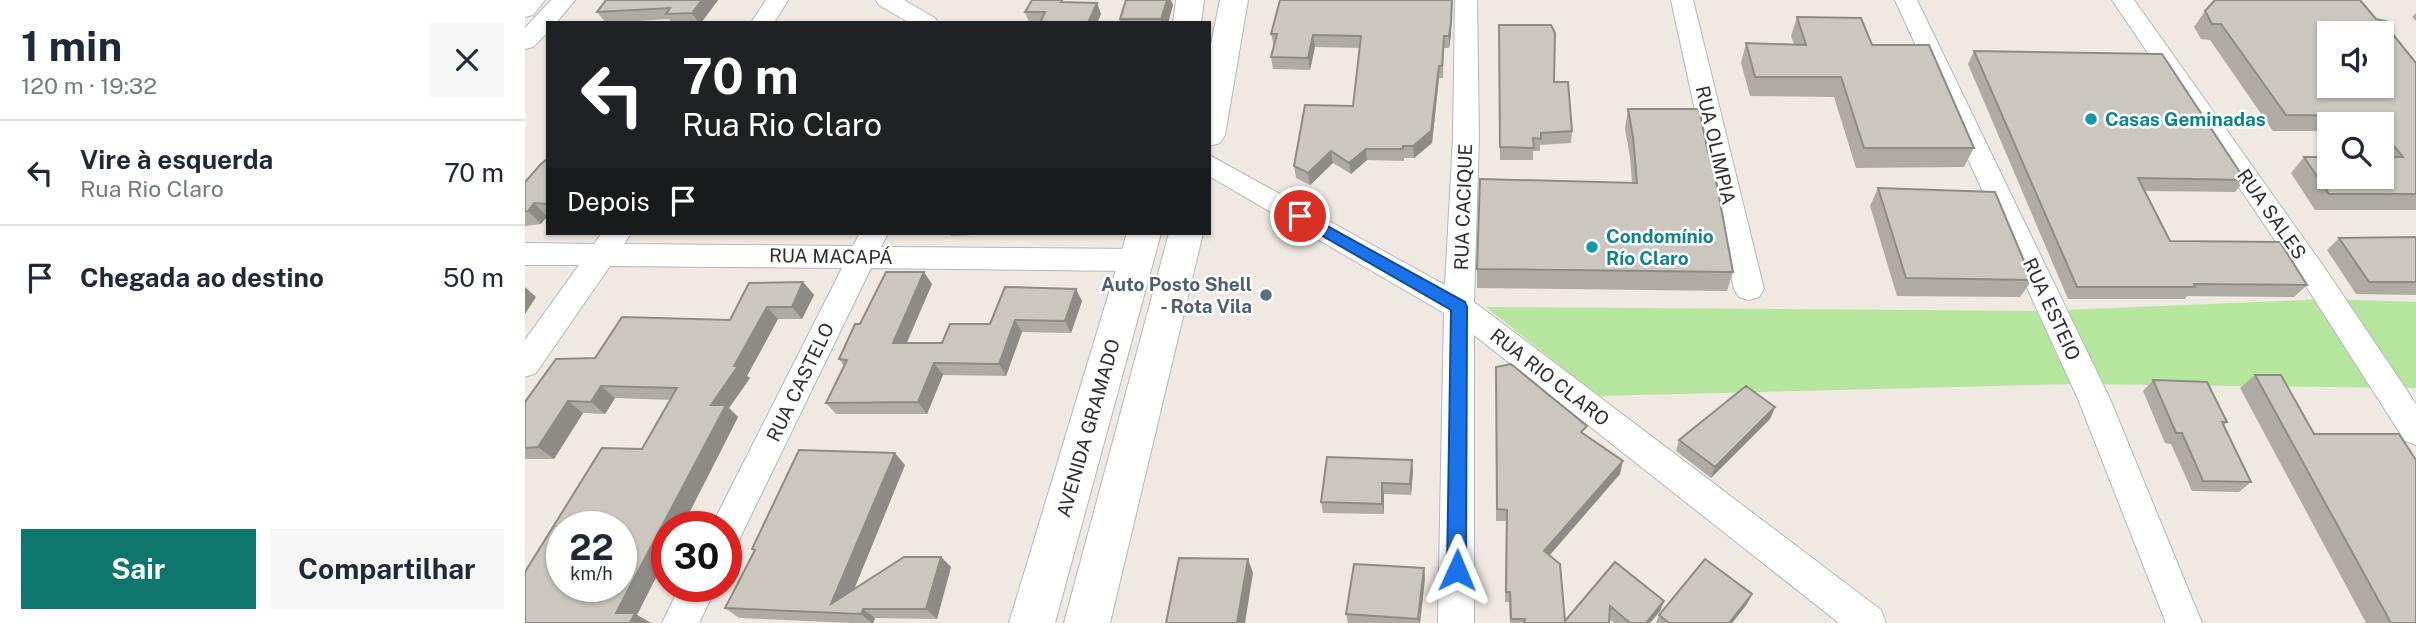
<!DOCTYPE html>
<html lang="pt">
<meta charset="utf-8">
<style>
body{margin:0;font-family:"Public Sans",sans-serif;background:#f6f6f7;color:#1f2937;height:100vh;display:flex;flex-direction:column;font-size:26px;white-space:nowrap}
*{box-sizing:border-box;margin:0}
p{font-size:23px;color:#747a83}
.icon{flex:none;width:38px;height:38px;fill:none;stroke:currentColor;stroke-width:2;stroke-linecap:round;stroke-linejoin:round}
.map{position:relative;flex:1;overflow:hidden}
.drawer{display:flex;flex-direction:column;background:#fff;width:525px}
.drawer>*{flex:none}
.guide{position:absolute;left:21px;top:21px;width:665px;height:214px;border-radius:0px;box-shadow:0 2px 5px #0004;background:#202124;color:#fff;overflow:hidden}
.controls{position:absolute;left:1792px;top:21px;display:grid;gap:14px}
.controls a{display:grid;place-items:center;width:77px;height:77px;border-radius:0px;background:#fff;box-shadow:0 2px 5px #0004;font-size:35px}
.speed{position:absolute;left:21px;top:511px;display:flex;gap:14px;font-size:35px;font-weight:700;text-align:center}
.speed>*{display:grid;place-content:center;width:91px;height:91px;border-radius:50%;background:#fff;box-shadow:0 2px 5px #0004;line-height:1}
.speed small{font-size:18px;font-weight:400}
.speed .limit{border:10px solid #d22;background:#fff;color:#111}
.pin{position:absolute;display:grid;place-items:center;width:60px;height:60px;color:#fff;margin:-30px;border:4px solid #fff;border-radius:50%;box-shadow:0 2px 7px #0007}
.me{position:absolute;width:77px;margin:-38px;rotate:1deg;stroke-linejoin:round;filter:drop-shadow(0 0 5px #0008)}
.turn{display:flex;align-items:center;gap:24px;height:147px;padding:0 21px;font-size:32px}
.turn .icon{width:91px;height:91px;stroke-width:2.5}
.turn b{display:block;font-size:49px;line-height:60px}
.then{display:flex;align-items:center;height:66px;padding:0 21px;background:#0003;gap:14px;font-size:26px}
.round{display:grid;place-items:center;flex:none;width:74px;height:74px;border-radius:0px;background:#f6f6f7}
.overview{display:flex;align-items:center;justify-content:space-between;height:119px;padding:0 21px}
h1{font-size:42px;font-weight:700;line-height:52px}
.action{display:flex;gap:14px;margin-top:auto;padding:14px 21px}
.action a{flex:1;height:80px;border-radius:0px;background:#0f766e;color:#fff;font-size:28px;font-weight:700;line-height:80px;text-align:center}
.action a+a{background:#f6f6f7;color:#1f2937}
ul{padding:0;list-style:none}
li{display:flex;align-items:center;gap:21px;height:105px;padding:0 21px;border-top:2px solid #e0e1e3}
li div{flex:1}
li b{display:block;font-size:26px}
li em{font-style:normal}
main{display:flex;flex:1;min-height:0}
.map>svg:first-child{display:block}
</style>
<main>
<section class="drawer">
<div class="overview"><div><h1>1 min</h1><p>120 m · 19:32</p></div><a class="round"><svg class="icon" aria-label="close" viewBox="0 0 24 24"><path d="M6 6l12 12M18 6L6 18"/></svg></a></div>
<ul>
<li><svg class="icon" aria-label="left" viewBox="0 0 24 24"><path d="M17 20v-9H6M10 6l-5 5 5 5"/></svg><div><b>Vire à esquerda</b><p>Rua Rio Claro</p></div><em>70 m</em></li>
<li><svg class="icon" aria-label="arrive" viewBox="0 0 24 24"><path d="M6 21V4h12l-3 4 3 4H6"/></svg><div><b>Chegada ao destino</b></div><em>50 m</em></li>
</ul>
<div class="action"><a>Sair</a><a>Compartilhar</a></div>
</section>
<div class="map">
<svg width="1891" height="623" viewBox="0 0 1891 623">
<rect width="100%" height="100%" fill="#efe9e1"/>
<path fill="#b6e59e" d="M1802,299L1891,302V388L1546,384L1073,396L961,307L1516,311Z"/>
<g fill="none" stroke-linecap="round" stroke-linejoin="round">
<g stroke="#b4b7c1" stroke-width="2">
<path id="minor" d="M0,0H20L8,15L0,17Z
M26,0H50L31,23H23V32L8,47L0,49V28Z
M241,0H263L249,23H226Z
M351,0H379L410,18L413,23H385L354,5Z
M930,0H952L954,138L949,302L1356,610L1361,623H1314L949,335V623H913L919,313L684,176V155L920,285L928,138Z
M1146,0H1168L1239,289L1234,297L1224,300L1214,297L1209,289Z
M1370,0H1392L1585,399L1677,623H1641L1553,399Z
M1587,0H1609L1799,267L1891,404V445L1880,441L1779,283Z
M77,233H106L99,244L328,246L335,233H363L356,247L611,249L621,252L625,260L621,268L611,271L346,268L213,542L201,547V527H186L317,268L85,266L11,373L0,377V340L54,265H0V243L69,244Z
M155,586H192L174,623H137Z"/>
</g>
<g stroke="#b4b7c1" stroke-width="2">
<path id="tertiary" d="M651,0H679L676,23H648Z
M695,0H723L700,135L695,143L684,146V54Z
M602,233H636L530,623H484Z
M644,233H678L585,623H539Z"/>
</g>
<use href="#minor" fill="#fff" fill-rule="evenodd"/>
<use href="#tertiary" fill="#fff" fill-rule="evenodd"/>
</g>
<path fill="#afaba4" d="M81,0H193L176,23H147L144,19L81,23L72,12Z
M545,2L576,14L572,23H504L500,12Z
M648,5L643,23H596L595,19Z
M1680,11L1851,19L1864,22L1861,26L1891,63V210H1790L1766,173L1779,157L1857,177V124H1804V131H1748L1685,40L1676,39L1669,27Z
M1891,13V21L1887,17Z
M1272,17L1347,45L1449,148L1439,167L1331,168L1309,97L1225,96L1216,63L1221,43L1269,44L1266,36Z
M746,34L926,35L924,48H919L918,78H914L907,143L889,158H879V161L842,160L826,174L808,163L785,185L771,178L769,166L828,106L834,48L790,47L785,70L748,69L746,57L749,46Z
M974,37L1029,82L1047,131L1046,143L1015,145V151H1008V160H975Z
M1449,51L1720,180L1710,192L1619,191L1645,241L1782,285L1769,297L1662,296L1660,299H1543L1443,64Z
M1103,109L1208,272L1202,291L952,288V269L1107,183L1105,157L1100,129Z
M23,160V216L16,224L0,226V182Z
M1353,188L1507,280L1495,297L1372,296L1345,206Z
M424,233H492L426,236Z
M1891,237V295L1831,294L1802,250L1814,238Z
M278,282L289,295L277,319H253L222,376L225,378L204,408L213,417L157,527H142L112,615L126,623H0L117,449L146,400L90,398L80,414L58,413L29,459H0V402L70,358L205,320Z
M407,284L382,343H417L465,324L557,301L546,333L497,332L481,376L418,375L402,414H311L301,403L319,366L314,359L335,324Z
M1730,375L1891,623H1841L1715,388Z
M971,380L1060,435L1095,474L1024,555L1040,621L1090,562L1139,601L1135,611L1125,623H1089L1084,619V623H985L984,602H980L981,521H971Z
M1628,380L1702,422L1699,425L1726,482L1714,492L1667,491L1646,444L1640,443L1618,391Z
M1250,407L1245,419L1186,478L1151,451L1154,440Z
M380,465L329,589L416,557L426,567L412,619L350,618L348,623H326L214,618L200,608L229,551L227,549Z
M888,471L886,495L859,494V514L798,513L796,502Z
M899,568L900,578L895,623H823L821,614Z
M1227,594L1222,604L1207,623H1131L1134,615Z"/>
<path fill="#8e8b86" d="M177,0H193L176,23H174L167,13Z
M642,0H646L648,5L643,23H637L636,19Z
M927,0L926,35L924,48V36Z
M572,3L576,14L572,23H563Z
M788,35L790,47L785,70L783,58Z
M914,66V78L907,143L889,158L888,146Z
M841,149L842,160L826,174L824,163Z
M806,151L808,163L785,185L783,173Z
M9,203L22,216L16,224L3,211Z
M399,272L407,284L376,355L368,343Z
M278,282L289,295L277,319L267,307Z
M0,287L11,297L0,314Z
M551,289L557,301L546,333L540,321Z
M242,307L253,319L222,376L225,378L204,408L213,417L157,527H142V556L112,615L126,623H105L91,613L186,405L209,366Z
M490,320L497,332L481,376L474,364Z
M409,363L418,375L402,414L393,402Z
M76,386L90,398L80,414L66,402Z
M43,401L58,413L29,459L13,447Z
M1250,407L1245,419L1186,478L1190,467Z
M370,453L380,465L319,614L306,604Z
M887,460L888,471L886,495L885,484Z
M1098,461L1095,474L1018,563L1019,551Z
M857,483L859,494V514L857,504Z
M416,557L426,567L412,619L401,609Z
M723,559L728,573L720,623H712Z
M899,568L900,578L895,623H894Z
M1227,594L1222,604L1207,623H1204Z
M1139,601L1135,611L1125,623H1121Z
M338,609L350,618L348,623H347L336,614Z"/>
<path fill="#cbc7bf" stroke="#8e8b86" stroke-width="2" fill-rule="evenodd" d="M81,0H177L167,13L141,14L145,8L72,12Z
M507,0H537L536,2L572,3L563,23H515L520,12H500Z
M601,0H642L636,19H595Z
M755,0H927L926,23L924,36H919L917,66H914L906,131L888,146H878V149H841L824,163L806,151L783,173L769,166L780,105L828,106L836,36L788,35L783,58L746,57L752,34H746Z
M1690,0H1835L1851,19L1864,22H1858L1891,63V194H1804L1779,157H1804V177H1857V157H1878L1857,131V124H1851L1844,116L1761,115L1696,24H1687L1680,11ZM1804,33H1857V86H1804Z
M1272,17L1336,18L1347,45H1404L1449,148H1339L1316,77H1230L1221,43L1281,45Z
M974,25H1026L1030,33L1029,82H1043L1047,131L1016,133V139L1008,138L1009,148L975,147Z
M1449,51L1637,54L1720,180L1613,178L1645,241L1755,242L1782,285L1669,284L1670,287H1552Z
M1103,109H1174L1183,152L1186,153L1208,272L952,269L955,179L1112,183L1108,137Z
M21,160H23V204L9,203L3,211L0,212V182L16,164Z
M1353,188L1470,192L1507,280L1381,278Z
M1891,237V282H1844L1814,238Z
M361,272H399L368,343H417L425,324H465L480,287L551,289L540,321L490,320L474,364L409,363L393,402L301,403L322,360L314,359L330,324H335Z
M278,282L267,307H242L209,366H213L186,405H201L91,613H110L105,623H0V572L77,448L117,449L152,388L76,386L66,402L43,401L13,447L0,448V402L31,359L70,358L97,317L205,320L224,283ZM37,527H96V586H37Z
M986,364L1062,426L1056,432L1098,461L1019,551L1035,564L1040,621L1090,562L1139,601L1121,623H1105L1085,606L1084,623H999L1000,619H986L985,592H981L982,510L972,509L971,367Z
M1730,375H1756L1789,434H1874L1891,460V623H1866Z
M1628,380L1682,382L1702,422H1697L1726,482L1678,481L1657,433H1651Z
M1221,386L1250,407L1190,467L1154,440Z
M274,450L370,453L306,604L379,557H416L401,609H338L336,614L200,608L230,550L227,549Z
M802,457L887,460L885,484L857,483V504L796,502Z
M654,558L723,559L712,623H641Z
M1180,559L1227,594L1204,623H1144L1134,615Z
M829,564L899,568L893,619L821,614Z"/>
<path fill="#1a73e8" stroke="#114b97" stroke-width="2" d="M775,211L940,302L942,307L941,570L938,577L932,579L925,577L922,570L926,310L770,220L768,216L770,212Z"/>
<g fill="#0f9aa8" stroke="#fff" stroke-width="2.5">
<circle cx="1566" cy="119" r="7"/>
<circle cx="1067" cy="247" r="7"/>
</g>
<circle fill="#5c6f8a" stroke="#fff" stroke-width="2.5" cx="741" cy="295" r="7"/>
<g text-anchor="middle" stroke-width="5" stroke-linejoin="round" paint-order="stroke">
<g font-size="19" font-weight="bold" fill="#0d838f" stroke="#fff" text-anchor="start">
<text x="1580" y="126">Casas Geminadas</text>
<text x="1081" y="243">Condomínio<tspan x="1081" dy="22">Río Claro</tspan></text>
</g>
<g font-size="19" fill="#2e2e2e" stroke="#fff">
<text transform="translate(1191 145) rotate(77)" y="7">RUA OLIMPIA</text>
<text transform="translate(938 207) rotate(-88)" y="7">RUA CACIQUE</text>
<text transform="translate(1747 214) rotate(55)" y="7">RUA SALES</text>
<text transform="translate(306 256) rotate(1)" y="7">RUA MACAPÁ</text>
<text transform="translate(1527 309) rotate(65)" y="7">RUA ESTEIO</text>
<text transform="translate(1025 377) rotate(38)" y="7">RUA RIO CLARO</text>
<text transform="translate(275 382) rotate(-64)" y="7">RUA CASTELO</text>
<text transform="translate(563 428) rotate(-74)" y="7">AVENIDA GRAMADO</text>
</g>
<g font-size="19" font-weight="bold" fill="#4e5e75" stroke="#fff" text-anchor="end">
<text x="727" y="291">Auto Posto Shell<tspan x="727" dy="22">- Rota Vila</tspan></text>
</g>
</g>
</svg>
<div class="controls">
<a><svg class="icon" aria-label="sound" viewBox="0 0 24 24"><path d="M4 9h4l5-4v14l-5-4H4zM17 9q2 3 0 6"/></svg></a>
<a><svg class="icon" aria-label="search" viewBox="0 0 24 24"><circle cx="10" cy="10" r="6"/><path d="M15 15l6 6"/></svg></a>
</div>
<div class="speed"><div>22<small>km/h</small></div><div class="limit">30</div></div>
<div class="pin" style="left:775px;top:216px;background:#d93025"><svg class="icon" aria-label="arrive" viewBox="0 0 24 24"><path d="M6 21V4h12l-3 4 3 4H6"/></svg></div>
<svg class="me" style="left:932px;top:570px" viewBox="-20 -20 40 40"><path d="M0-17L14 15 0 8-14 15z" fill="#1a73e8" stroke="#fff" stroke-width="4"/></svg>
<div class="guide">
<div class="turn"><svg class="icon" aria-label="left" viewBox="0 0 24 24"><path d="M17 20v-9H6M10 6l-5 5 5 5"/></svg><div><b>70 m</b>Rua Rio Claro</div></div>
<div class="then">Depois<svg class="icon" aria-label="arrive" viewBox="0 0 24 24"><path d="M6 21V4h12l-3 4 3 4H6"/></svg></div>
</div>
</div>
</main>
